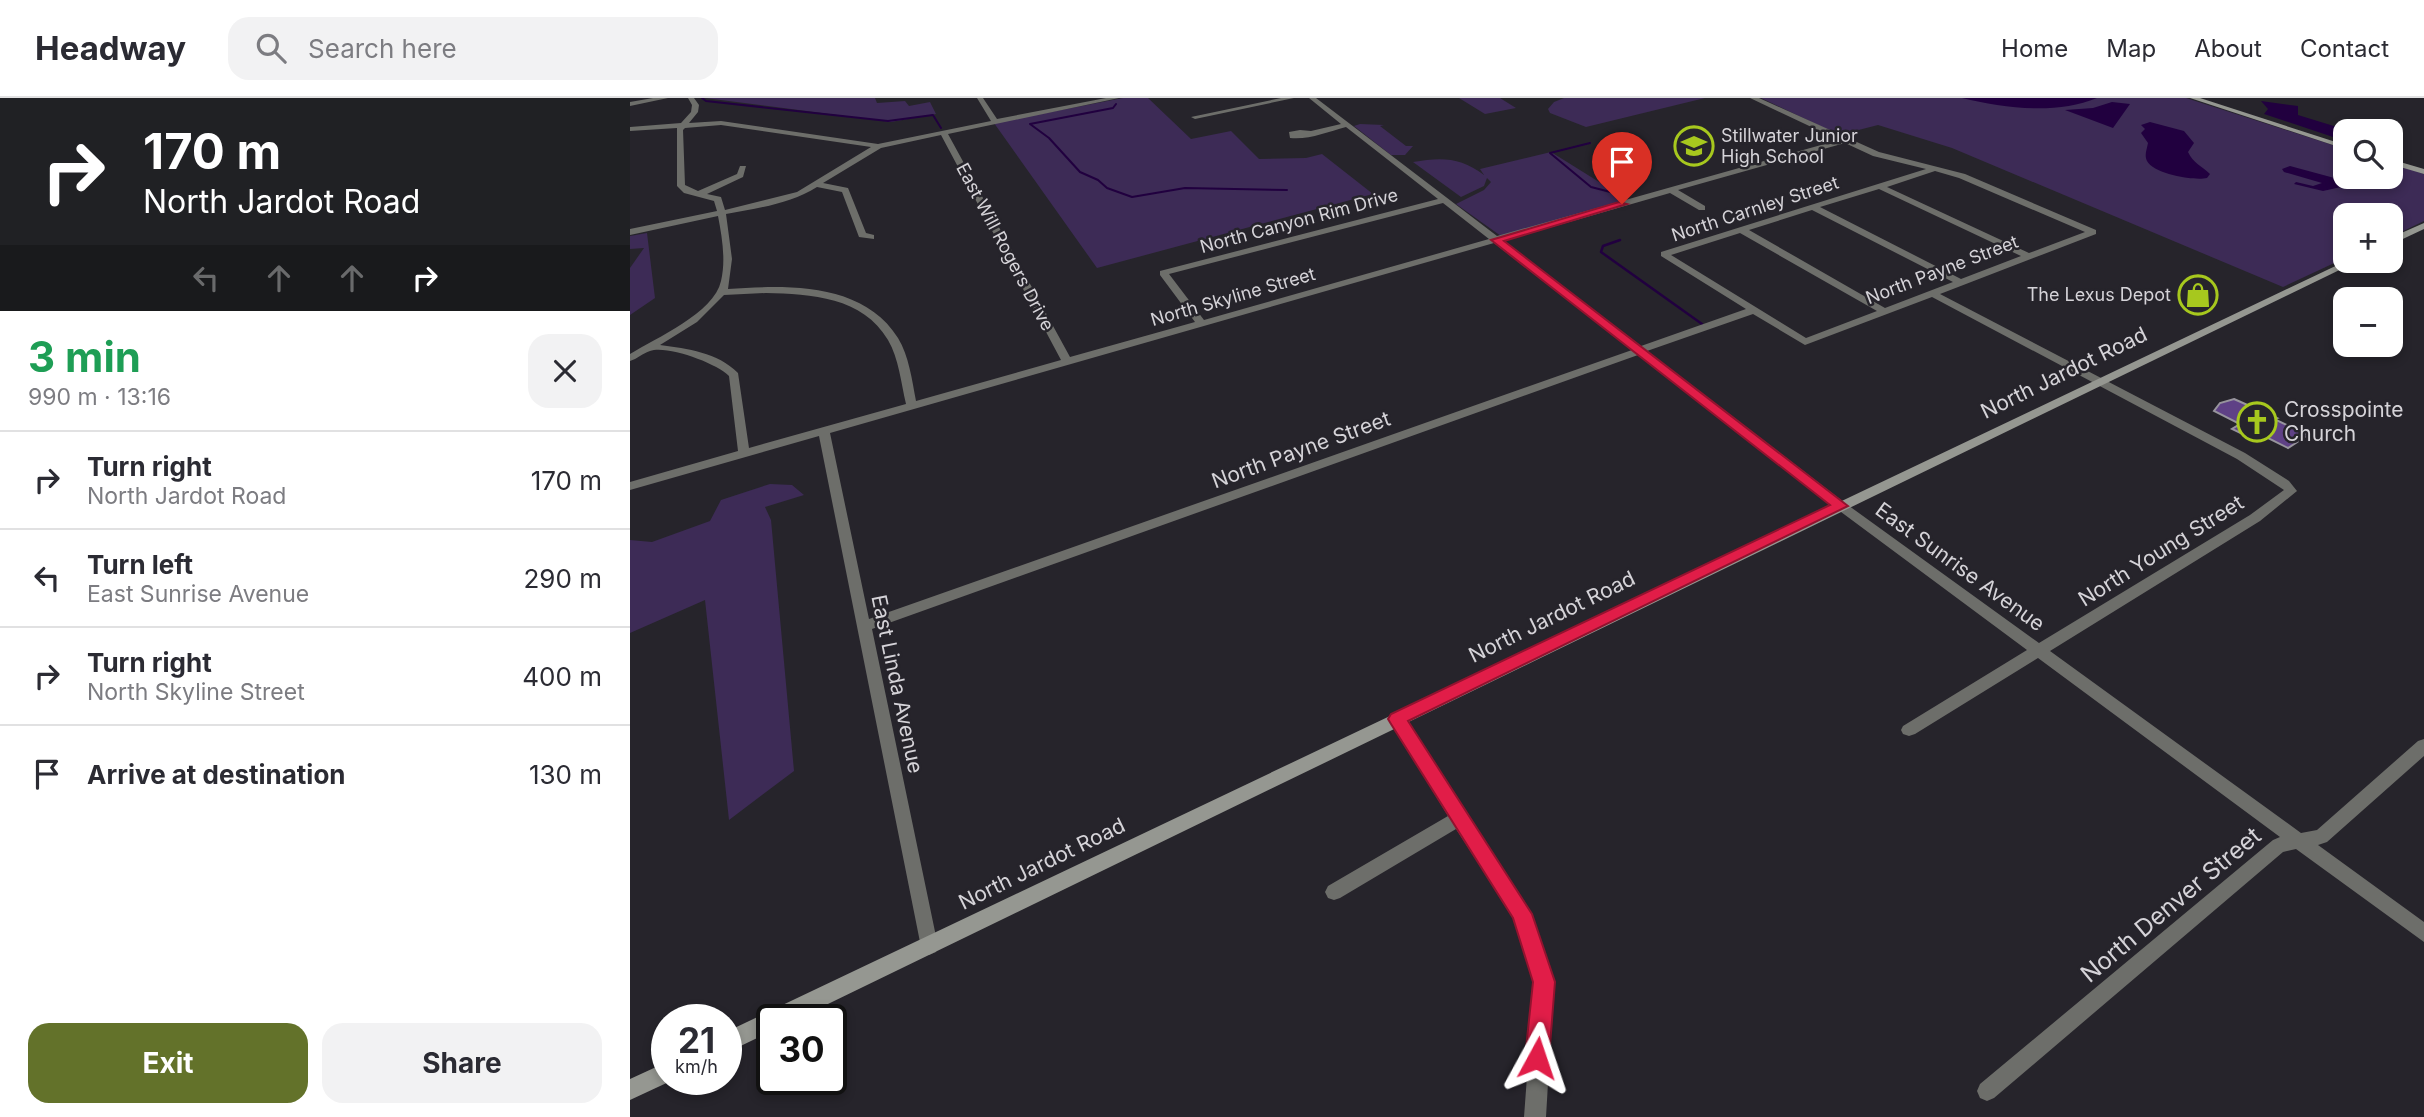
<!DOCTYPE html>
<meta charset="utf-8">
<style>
body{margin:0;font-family:Inter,sans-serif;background:#f2f2f3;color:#2b2b33;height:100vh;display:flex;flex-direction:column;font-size:26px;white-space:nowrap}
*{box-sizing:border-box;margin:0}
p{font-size:23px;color:#7c7c81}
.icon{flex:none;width:38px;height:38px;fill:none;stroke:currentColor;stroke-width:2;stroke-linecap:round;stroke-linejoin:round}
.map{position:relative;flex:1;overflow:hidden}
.panel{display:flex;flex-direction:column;background:#fff;width:630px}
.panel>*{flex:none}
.banner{background:#202124;color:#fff;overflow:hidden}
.buttons{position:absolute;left:1703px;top:21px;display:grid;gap:14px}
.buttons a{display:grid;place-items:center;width:70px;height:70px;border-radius:14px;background:#fff;box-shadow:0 4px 10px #0003;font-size:35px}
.speed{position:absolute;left:21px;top:906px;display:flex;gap:14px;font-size:35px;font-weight:700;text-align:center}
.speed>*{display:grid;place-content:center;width:91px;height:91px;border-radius:50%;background:#fff;box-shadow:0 4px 10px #0003;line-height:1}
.speed small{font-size:18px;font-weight:400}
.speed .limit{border:4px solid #111;border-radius:10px;background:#fff;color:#111}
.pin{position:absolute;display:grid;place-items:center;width:60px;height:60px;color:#fff;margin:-72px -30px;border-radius:50% 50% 50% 0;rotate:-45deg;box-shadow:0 0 7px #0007}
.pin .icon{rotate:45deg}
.me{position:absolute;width:77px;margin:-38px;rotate:5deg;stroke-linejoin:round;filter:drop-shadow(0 0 5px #0008)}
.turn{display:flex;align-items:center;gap:24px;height:147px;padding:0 28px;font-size:32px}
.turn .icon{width:91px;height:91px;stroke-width:2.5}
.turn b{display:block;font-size:49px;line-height:60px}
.lanes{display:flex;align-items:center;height:66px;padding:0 28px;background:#0003;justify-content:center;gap:35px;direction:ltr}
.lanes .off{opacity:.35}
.round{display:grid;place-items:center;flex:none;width:74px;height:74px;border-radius:21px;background:#f2f2f3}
.overview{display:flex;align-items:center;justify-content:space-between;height:119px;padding:0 28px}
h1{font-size:42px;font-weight:700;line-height:52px;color:#1e9e55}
.primary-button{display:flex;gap:14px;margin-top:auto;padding:14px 28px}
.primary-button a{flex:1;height:80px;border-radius:21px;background:#63722a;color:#fff;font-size:28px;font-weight:700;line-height:80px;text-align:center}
.primary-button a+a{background:#f2f2f3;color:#2b2b33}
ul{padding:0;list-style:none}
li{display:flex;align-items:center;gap:21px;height:98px;padding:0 28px;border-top:2px solid #e1e1e2}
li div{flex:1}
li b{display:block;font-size:26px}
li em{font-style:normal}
header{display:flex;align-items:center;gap:42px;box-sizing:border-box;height:98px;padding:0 35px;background:#fff;border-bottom:2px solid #e1e1e2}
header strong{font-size:33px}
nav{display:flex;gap:38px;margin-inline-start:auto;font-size:24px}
.search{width:490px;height:63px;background:#f2f2f3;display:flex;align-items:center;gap:18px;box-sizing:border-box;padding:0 24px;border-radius:21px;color:#7c7c81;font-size:26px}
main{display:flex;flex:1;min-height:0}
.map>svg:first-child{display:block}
</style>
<header>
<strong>Headway</strong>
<div class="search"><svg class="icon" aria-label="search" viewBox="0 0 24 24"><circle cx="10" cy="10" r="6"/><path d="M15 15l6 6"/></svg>Search here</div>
<nav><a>Home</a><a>Map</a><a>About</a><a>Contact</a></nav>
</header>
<main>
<section class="panel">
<div class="banner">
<div class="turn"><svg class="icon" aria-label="right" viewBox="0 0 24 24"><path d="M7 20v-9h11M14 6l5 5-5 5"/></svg><div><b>170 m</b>North Jardot Road</div></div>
<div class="lanes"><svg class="icon off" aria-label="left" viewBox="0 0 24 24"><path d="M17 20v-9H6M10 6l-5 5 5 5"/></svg><svg class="icon off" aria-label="ahead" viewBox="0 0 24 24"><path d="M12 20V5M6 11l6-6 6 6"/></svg><svg class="icon off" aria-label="ahead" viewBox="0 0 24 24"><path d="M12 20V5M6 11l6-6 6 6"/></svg><svg class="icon" aria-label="right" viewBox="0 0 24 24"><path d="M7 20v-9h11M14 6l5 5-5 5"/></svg></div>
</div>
<div class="overview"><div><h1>3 min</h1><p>990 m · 13:16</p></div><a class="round"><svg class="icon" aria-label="close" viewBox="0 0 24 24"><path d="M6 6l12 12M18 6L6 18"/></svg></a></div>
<ul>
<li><svg class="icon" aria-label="right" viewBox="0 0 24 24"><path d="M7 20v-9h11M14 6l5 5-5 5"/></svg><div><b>Turn right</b><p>North Jardot Road</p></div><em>170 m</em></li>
<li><svg class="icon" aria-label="left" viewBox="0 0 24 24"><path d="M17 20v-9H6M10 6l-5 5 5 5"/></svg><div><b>Turn left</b><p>East Sunrise Avenue</p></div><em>290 m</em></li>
<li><svg class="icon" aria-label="right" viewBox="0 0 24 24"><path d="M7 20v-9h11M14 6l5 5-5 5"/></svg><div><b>Turn right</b><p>North Skyline Street</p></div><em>400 m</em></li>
<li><svg class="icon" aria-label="arrive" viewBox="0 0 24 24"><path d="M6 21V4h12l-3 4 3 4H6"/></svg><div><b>Arrive at destination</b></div><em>130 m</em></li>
</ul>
<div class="primary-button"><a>Exit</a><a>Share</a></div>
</section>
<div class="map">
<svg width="1794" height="1019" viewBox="0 0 1794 1019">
<rect width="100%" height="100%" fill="#26242b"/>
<path fill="#3d2b56" d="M75,0H245L247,5L275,3L279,8L300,4L306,16L261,24Z
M493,0H518L561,41L601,33L629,61L676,60L692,56L743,96L467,170L364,25Z
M829,0H870L886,10L855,16Z
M934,0H1075L956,29L920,15L918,11L924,4Z
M1131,0H1556L1715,51V79H1760L1761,65L1794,76V123L1761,139L1760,117H1715V160L1653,189L1322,50L1248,27L1209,37Z
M730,26L754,27L750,28L776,48H783L775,57H761L724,28Z
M921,54L998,102L871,138L826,106L854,92L861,84L857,80L854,88L831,99L783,64C811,59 831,59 854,77L850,71Z
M17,135L25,200L0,217V170L14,150L0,151V138Z
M140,386L162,387L174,397L135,409L141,422L164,673L99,722L75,502L0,535V442L22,444L80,423L91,402Z"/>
<path fill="#21003f" d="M1332,0H1467C1426,17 1374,10 1332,0Z
M1631,3L1668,8V17L1720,33H1715V43L1634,16L1638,11Z
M1482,4L1500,6L1483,30L1435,12L1463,10Z
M1520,24L1554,33L1564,45L1558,54C1563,65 1572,68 1580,76L1577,80C1564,83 1524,76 1517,63C1514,57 1517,51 1518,45L1511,35L1515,31L1511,27Z
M1660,68L1708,81L1711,89L1693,93L1664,86L1666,84L1683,88L1692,85L1654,74L1652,71Z"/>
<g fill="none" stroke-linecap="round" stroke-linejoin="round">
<path stroke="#21003f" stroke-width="2" d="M72,0L76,3L258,23L303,17L311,30
M400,26L419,40L450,74L468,82L477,90L502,99L555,90L657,92
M400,26L483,10L486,6
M960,45L920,55L961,89L996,98"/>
<path stroke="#21003f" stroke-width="2.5" d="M990,142L973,148L971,154L1072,226"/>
</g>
<path fill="#5f4186" stroke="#97949d" stroke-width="2" d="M1604,301L1647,320L1644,321L1678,337L1658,350L1628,335L1621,340L1602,331L1610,326L1584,313L1590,305Z"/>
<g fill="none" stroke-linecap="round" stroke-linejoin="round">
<path fill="#6d6e6a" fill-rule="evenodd" d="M23,0H38L0,8V4Z
M58,0H64L69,7L68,14L59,25L91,23L248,46L361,23L347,0H353L367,21L476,0H489L318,36L440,259L565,224L530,177V173L808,101L716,29C697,34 679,42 660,40L659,34L670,32L681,33L711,26L679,0H686L867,138L1209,42L1120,0H1129L1249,54L1335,76L1466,132V136L1310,196L1615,355L1659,383L1667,393L1630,423L1420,553L1671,735L1687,732L1788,643L1794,641V658L1697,744L1688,747L1794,824V844L1666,751L1653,754L1364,1000L1357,1003L1350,1000L1347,993L1350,986L1643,742L1650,739L1408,560L1285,636L1279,638L1273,636L1271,632L1273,628L1397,552L1207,411L1008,257L242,531L308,848L306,854L299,857L292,854L189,338L0,392V384L108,353L99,278C86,265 37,247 20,253C13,255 7,261 0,263V256C26,240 84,215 91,183C96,162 92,139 88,118L0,137V131L87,113L84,103L54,95L47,88V30L0,33V29L51,25L61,14L62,7ZM91,27L241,49L167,94L95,112L91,99L77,96L113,79L116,68H110L107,76L68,93L55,87L53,32L55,30ZM311,37L431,262L286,303C282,282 279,258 268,240C233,184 156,187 98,191L102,161L96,116C128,110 160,106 187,89L212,94L229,139L244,141V137L236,135L218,90L193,85L251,50ZM1215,45L1243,58L1296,71L1031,154V158L1116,211L1011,248L873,143L1040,95L1069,112H1075V108L1048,92ZM1305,73L1329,80L1455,134L1399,155L1257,89ZM1249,91L1391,158L1331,181L1190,109ZM813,105L859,141L574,222L539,176ZM1182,112L1323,184L1255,210L1119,132ZM1110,135L1247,213L1176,240L1041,157ZM864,145L1002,252L239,521L200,335ZM136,195C181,196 233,199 258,242C269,261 271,285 276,306L119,350L108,275C87,254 58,251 30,247L67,224L94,197ZM1302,199L1607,361L1654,392L1620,417L1409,545L1215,405L1017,253L1123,216L1175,247Z
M651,0H664L565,21L561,19Z
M767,615L772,617L901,815L924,884L916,1019H894L904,884L884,819L826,731L710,800L704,802L698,800L695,794L698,788L818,718L759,621L762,617Z"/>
<path fill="#959791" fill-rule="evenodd" d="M1560,0H1570L1715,47V51Z
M1760,61L1794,71V76L1760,66Z
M1794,125V131L1760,147V140Z
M1716,163H1728L165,922H142V933L96,955V934Z
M37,964V982H43L0,1002V981Z"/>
</g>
<path fill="#e11d48" stroke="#92132f" stroke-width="2" d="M989,104L997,106L874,143L1218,408L778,623L902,816L925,884L919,960L915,968L907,971L899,968L895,960L903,884L883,820L761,626L758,621L761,616L1200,407L861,142Z"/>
<defs>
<g id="school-ring" transform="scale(2.0125)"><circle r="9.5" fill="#26242b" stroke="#a7c81e" stroke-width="1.5"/><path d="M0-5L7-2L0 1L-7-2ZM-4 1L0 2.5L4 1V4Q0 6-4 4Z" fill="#a7c81e"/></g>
<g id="shop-ring" transform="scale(2.0125)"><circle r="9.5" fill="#26242b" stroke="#a7c81e" stroke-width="1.5"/><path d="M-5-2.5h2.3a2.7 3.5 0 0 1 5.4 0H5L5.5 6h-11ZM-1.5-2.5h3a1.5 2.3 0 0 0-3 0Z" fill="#a7c81e"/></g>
<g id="church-ring" transform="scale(2.0125)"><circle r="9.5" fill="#26242b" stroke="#a7c81e" stroke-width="1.5"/><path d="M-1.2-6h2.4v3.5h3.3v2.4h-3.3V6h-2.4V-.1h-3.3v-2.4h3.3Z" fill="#a7c81e"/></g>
</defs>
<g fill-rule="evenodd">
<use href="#school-ring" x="1064" y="48"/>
<use href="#shop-ring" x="1568" y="197"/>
<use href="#church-ring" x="1627" y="324"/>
</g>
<g text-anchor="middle" stroke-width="5" stroke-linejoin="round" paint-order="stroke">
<g font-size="18" fill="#d5d3d8" stroke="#26242b" text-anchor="start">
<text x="1091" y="44">Stillwater Junior<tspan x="1091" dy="21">High School</tspan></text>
<text x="1541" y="203" text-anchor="end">The Lexus Depot</text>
</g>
<g font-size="18" fill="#d5d3d8" stroke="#26242b">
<text transform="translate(1125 111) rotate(-18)" y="6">North Carnley Street</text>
<text transform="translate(669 123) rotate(-15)" y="6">North Canyon Rim Drive</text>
<text transform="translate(375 149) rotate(62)" y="6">East Will Rogers Drive</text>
<text transform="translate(1312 172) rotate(-21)" y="6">North Payne Street</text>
<text transform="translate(603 199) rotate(-16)" y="6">North Skyline Street</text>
</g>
<g font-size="21" fill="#d5d3d8" stroke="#26242b">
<text transform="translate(1434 275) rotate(-26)" y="7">North Jardot Road</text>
<text transform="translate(671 352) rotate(-20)" y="7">North Payne Street</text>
<text transform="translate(1531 453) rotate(-32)" y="7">North Young Street</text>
<text transform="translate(1330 469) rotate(36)" y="7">East Sunrise Avenue</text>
<text transform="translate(922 519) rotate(-26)" y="7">North Jardot Road</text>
<text transform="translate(267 586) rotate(78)" y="7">East Linda Avenue</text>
<text transform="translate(412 766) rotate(-26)" y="7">North Jardot Road</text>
</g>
<g font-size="21" fill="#d5d3d8" stroke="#26242b" text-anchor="start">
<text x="1654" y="319">Crosspointe<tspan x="1654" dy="24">Church</tspan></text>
</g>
<g font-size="24" fill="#d5d3d8" stroke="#26242b">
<text transform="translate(1541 807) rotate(-40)" y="8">North Denver Street</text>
</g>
</g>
</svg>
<div class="buttons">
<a><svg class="icon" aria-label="search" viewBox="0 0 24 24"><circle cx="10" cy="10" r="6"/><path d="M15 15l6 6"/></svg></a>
<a>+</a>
<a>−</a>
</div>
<div class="speed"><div>21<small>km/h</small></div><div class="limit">30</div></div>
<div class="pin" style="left:992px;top:106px;background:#d93025"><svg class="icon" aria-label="arrive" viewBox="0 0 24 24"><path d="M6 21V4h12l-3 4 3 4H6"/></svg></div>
<svg class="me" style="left:907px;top:960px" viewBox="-20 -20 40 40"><path d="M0-17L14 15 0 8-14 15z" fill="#e11d48" stroke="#fff" stroke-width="4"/></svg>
</div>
</main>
